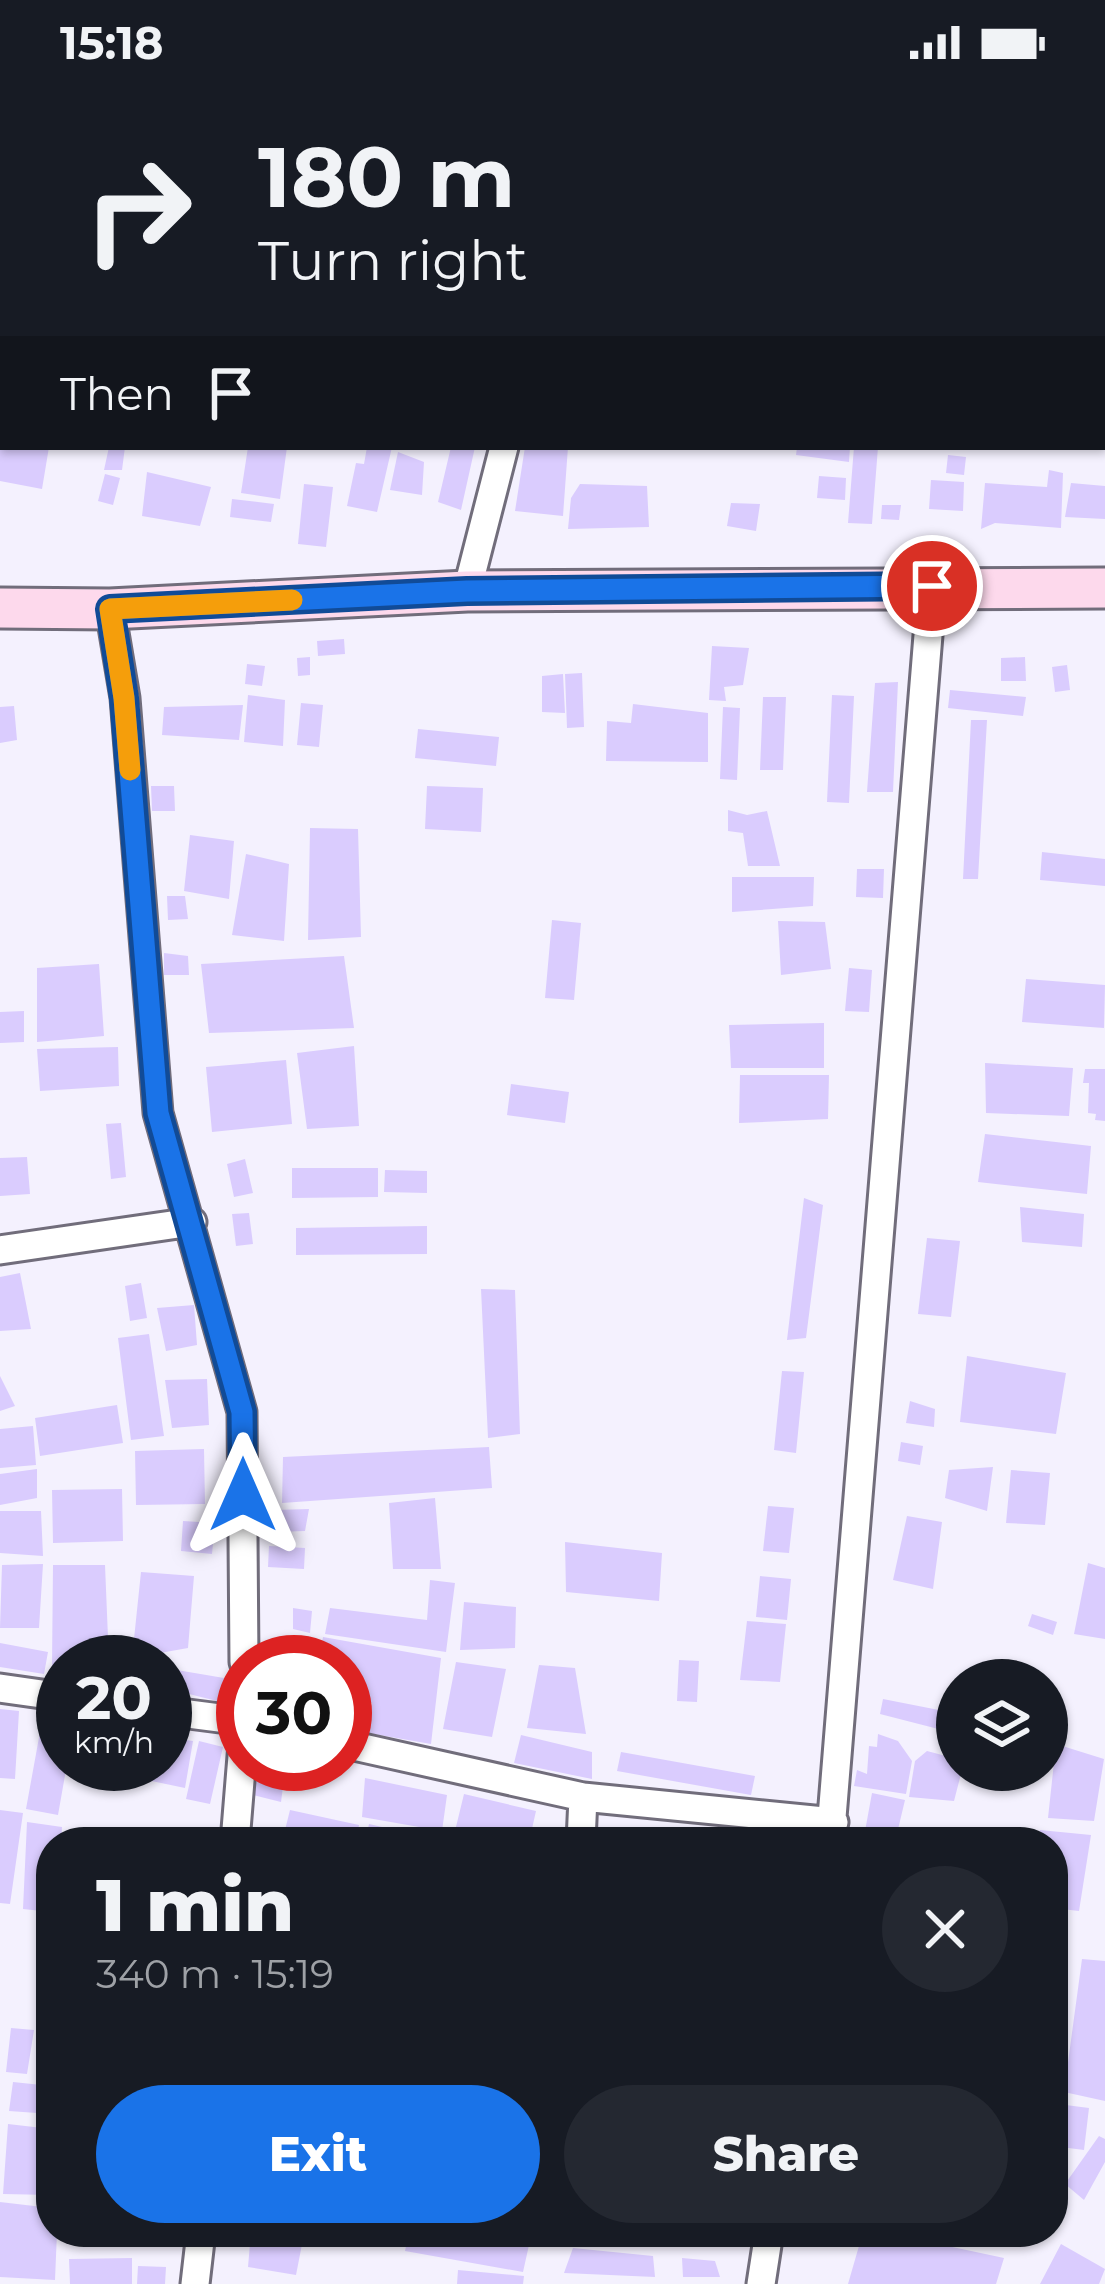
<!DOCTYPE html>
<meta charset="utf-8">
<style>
body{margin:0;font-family:Montserrat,sans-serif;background:#242831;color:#f1f3f6;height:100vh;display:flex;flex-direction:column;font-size:45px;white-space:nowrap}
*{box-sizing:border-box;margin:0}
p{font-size:39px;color:#9ea1a6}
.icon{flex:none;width:66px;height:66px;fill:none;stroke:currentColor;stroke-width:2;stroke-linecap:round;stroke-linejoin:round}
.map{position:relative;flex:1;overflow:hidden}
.panel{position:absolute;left:36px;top:1743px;width:1032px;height:420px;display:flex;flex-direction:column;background:#171b24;border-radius:48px;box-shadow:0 3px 9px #0004}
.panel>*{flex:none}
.banner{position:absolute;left:0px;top:0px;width:1107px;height:366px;box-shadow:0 3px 9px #0004;background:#171b24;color:#f1f3f6;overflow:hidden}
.fabs{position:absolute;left:936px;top:1575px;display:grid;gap:24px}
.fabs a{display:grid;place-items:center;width:132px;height:132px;border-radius:50%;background:#171b24;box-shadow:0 3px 9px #0004;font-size:60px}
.speed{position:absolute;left:36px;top:1551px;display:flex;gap:24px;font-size:60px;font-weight:700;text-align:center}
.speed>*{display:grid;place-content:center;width:156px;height:156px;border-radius:50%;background:#171b24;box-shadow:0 3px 9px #0004;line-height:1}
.speed small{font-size:30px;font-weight:400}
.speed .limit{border:18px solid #d22;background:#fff;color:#111}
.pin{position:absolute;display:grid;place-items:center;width:102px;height:102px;color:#fff;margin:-51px;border:6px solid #fff;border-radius:50%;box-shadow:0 3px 12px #0007}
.me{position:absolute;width:132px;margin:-66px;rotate:0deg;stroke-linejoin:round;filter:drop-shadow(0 0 9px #0008)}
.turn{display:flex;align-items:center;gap:42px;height:252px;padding:0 60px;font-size:54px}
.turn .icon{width:156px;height:156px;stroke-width:2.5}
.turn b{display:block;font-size:84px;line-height:102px}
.then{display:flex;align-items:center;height:114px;padding:0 60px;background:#0003;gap:24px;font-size:45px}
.round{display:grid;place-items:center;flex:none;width:126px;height:126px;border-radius:63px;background:#242831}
.head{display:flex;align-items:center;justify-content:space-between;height:204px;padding:0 60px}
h1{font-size:72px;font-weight:800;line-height:90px}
.button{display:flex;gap:24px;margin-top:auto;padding:24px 60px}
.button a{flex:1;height:138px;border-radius:72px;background:#1a73e8;color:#fff;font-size:48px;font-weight:800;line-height:138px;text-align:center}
.button a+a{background:#242831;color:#f1f3f6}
.status{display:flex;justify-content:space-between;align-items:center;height:84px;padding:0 60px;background:#171b24;direction:ltr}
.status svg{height:33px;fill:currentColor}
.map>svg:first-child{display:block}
</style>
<div class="status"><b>15:18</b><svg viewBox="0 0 49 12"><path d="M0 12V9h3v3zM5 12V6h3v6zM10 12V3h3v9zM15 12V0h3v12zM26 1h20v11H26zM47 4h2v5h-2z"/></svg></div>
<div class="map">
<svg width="1105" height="2200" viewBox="0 0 1105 2200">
<rect width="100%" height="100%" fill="#f4f1fe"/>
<path fill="#daccfe" d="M0,363H49L42,405L0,397Z
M109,363H125L122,386H104Z
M248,363H287L280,415L241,409Z
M367,363H392L377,428L347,422L356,379L364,380Z
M451,363H475L461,426L438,418Z
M525,363H568L563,432L515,427Z
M797,363H850L849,378L796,371Z
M854,363H878L872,440L848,439Z
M398,368L424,378L422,411L390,406Z
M948,371L966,373L964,391L946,389Z
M1049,386L1063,389L1061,444L995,439L981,445L985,399L1047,403Z
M147,388L211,403L200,442L142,432Z
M105,390L120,394L113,421L98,417Z
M819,392L846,394L845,416L817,414Z
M931,396L964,398L963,427L929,425Z
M1071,399L1105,402V435L1065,433Z
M304,400L333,403L326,463L298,460Z
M580,400L647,402L649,443L568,445L571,414Z
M232,415L274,420L271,438L230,433Z
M731,419L760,420L756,447L727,442Z
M882,421H901L899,436L881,435Z
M344,555L345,570L318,572L317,557Z
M712,562L749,564L743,601L724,603L726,617L709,616Z
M310,573V591L298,592L297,574Z
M1025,573L1026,597H1001V574Z
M247,580L265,582L262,602L245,600Z
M1067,581L1070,606L1055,608L1052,583Z
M582,589L584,643L567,644L565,590Z
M563,590L565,629L542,628V592Z
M898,598L893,708H867L875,599Z
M950,606L1026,613L1023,632L948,624Z
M248,611L285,616L283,662L244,658Z
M832,611L854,612L849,719L827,718Z
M763,613H786L783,686H760Z
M301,619L323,621L319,663L297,661Z
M633,620L708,629V678L606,677L607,637L631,639Z
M243,621L239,656L162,651L164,623Z
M14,622L17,656L0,659V623Z
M723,623L740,624L737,696L720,695Z
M971,636H987L978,795H963Z
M418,645L499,653L496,682L415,674Z
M151,702H174L175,727H152Z
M427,702L483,704L481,748L425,745Z
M728,726L747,731L767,727L780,782H748L743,749L728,747Z
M310,744L358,745L361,853L308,856Z
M190,751L234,757L229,815L184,807Z
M1042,768L1105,775V802L1040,796Z
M246,770L289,780L284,857L232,851Z
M857,785H884L883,814L856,813Z
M732,793H814L813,822L732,828Z
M167,812H185L188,835L168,836Z
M552,836L581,839L574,916L545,914Z
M778,837L825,838L831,885L781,891Z
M164,869L188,872L189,891H164Z
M344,872L354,944L209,949L201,880Z
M99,880L104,952L37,958V884Z
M849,884L872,886L869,928L845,927Z
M1026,895L1105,901L1104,944L1022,938Z
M24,927V958L0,959V928Z
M824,939V984H731L729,941Z
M354,962L359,1042L307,1045L297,969Z
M118,963L119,1002L40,1007L37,965Z
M286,976L292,1040L212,1048L206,983Z
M985,979L1073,984L1069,1032L986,1029Z
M1085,985H1105V1037L1095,1036L1096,1030L1088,1029L1089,999H1083Z
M740,991H829L828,1035L739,1039Z
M511,1000L569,1008L565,1039L507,1031Z
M121,1039L126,1093L111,1095L106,1040Z
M985,1050L1091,1062L1087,1110L978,1098Z
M27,1073L30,1110L0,1112V1074Z
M245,1075L253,1109L234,1113L227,1080Z
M292,1084H378V1113L292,1114Z
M385,1086L427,1087V1109L384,1108Z
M804,1114L823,1121L806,1254L787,1256Z
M1020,1123L1084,1130L1082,1163L1022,1158Z
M249,1129L253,1160L236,1162L232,1130Z
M427,1142V1170L296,1171V1144Z
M927,1154L960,1157L951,1233L918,1230Z
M20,1189L31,1245L0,1247V1193Z
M141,1199L147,1234L130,1237L125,1202Z
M481,1205L515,1206L520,1350L488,1354Z
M194,1221L197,1261L166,1267L157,1224Z
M149,1250L164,1352L131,1356L118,1254Z
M967,1272L1066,1289L1056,1350L960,1338Z
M782,1287L804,1288L796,1369L774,1366Z
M0,1292L15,1322L0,1327Z
M207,1295L209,1341L172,1344L165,1296Z
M910,1317L935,1325L934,1343L906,1339Z
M117,1321L123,1359L40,1372L35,1334Z
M33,1342L36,1381L0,1384V1345Z
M901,1358L923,1362L920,1381L898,1377Z
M489,1363L492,1404L282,1419L283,1373Z
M204,1365L205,1420L136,1421L135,1367Z
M993,1383L987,1427L945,1414L949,1386Z
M37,1385V1414L0,1421V1390Z
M1011,1386L1050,1389L1045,1441L1006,1439Z
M122,1405L123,1457L53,1459L52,1406Z
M435,1414L441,1485H393L389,1419Z
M768,1422L794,1424L789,1469L763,1467Z
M309,1425L305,1447L276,1448L275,1426Z
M0,1427H41L43,1472L0,1469Z
M907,1432L942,1438L933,1505L893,1496Z
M183,1437L215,1439L212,1470L181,1467Z
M565,1458L662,1469L659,1517L566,1508Z
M269,1462L305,1464L304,1485L268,1483Z
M1088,1479L1105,1484V1555L1074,1550Z
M43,1480L39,1544H0L2,1481Z
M53,1481H105L109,1578H63V1583L52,1582Z
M141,1488L194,1492L188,1564L132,1574Z
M760,1492L791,1495L787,1536L756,1533Z
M430,1496L455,1499L446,1568L325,1550L330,1524L427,1536Z
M464,1518L516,1523L515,1564L460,1566Z
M293,1524L312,1527L310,1549L293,1545Z
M1032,1530L1057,1538L1053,1551L1028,1542Z
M747,1537L786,1540L780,1598L740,1596Z
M323,1553L441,1574L431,1660L368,1649L372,1619L345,1614V1578H319Z
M0,1559L48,1568L44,1590L0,1583Z
M679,1576L699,1577L697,1618L677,1617Z
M456,1578L506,1585L492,1653L443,1645Z
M539,1581L575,1584L586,1650L527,1644Z
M165,1584L224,1594L221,1618L165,1604Z
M883,1615L954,1629L950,1648L880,1630Z
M0,1625L19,1627L15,1695L0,1694Z
M42,1637L63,1640V1680H67L58,1731L26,1725Z
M878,1650L898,1657L912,1677L906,1710L854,1702L857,1686L867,1690L869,1662L877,1663Z
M521,1651L592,1668V1695L514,1679Z
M165,1653L193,1657L185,1704L80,1682L165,1680Z
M199,1657L223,1663L210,1720L186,1715Z
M1056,1660L1104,1675L1094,1737L1048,1734Z
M927,1667L957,1675V1686H962L954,1717L909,1713L915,1677Z
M621,1668L755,1692L751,1711L617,1687Z
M261,1680H286L281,1718L253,1711Z
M365,1694L447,1711L442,1747L362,1733Z
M872,1709L905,1716L895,1758H863Z
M464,1710L536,1727L529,1758H502L455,1747Z
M0,1726L23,1729L10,1820L0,1819Z
M290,1726L359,1741L356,1758H282Z
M27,1738L62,1743L61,1758H51V1828L23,1825Z
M369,1740L430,1754V1758H365Z
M1040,1746L1091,1751L1079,1827L1053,1824V1758H1038Z
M1053,1838L1063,1839L1059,1866L1053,1865Z
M1082,1875L1105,1877V2017L1064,2008Z
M11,1944L34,1946L27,1990L6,1988Z
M13,1998L51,2002V2030L9,2027Z
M1058,2020L1089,2024L1084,2066L1053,2062Z
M8,2040L51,2045V2111L3,2110Z
M1099,2052L1105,2055V2078L1084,2116L1065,2100Z
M0,2118L51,2124V2148H57L55,2196L0,2193Z
M251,2148L304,2150L296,2191L248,2183Z
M409,2148H503L531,2152L523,2188L405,2167Z
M697,2148H731L728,2161L696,2160Z
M863,2148H882L1004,2174L996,2200H848Z
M963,2148H1026L1023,2163Z
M1061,2160L1105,2185L1099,2200H1040Z
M573,2164L653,2172L655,2193L564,2189Z
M132,2174V2200H70L69,2175Z
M682,2174L715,2177L720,2193H683Z
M138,2182L166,2183L165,2200H137Z
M458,2186L524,2192L523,2200H457Z"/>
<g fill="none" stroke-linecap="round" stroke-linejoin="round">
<g stroke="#716d7b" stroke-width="33">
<path id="street" d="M621,3L623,0
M0,118H3
M467,507L504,363
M110,525L125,614L158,1029L242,1328L244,1578
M0,1166L192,1138
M0,1604L63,1613
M165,1627L243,1637
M345,1660L583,1713L834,1738
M235,1758L243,1660
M581,1758L583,1713
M830,1758L932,502
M195,2200L201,2148
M761,2200L769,2148"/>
</g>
<g stroke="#716d7b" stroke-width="45">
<path id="secondary" d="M0,524L110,525L467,507L1105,504"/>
</g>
<use href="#street" stroke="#fff" stroke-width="27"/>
<use href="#secondary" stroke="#fdd9ec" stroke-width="39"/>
</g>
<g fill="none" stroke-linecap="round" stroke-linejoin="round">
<g stroke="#114b97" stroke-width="30">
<path id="route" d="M243,1411L242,1328L158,1029L124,614L110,525L467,507L932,502"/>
</g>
<use href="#route" stroke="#1a73e8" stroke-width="21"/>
<path stroke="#f59e0b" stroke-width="21" d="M130,686L124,614L110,525L292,516"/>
</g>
</svg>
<div class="fabs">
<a><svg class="icon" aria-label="layers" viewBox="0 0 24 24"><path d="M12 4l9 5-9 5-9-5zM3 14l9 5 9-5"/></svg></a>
</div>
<div class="speed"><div>20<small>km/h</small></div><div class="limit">30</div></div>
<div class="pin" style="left:932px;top:502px;background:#d93025"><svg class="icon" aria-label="arrive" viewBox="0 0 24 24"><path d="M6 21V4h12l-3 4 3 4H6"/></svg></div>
<svg class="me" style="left:243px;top:1411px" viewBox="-20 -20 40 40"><path d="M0-17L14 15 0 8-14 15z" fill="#1a73e8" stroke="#fff" stroke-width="4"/></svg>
<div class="banner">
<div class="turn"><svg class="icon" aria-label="right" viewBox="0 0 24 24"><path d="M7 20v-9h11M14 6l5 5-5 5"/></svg><div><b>180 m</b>Turn right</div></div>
<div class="then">Then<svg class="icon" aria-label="arrive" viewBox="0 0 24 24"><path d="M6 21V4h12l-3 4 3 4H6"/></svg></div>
</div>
<section class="panel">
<div class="head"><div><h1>1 min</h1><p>340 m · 15:19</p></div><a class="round"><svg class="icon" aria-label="close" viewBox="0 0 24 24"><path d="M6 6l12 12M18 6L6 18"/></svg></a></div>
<div class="button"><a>Exit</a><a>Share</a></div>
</section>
</div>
